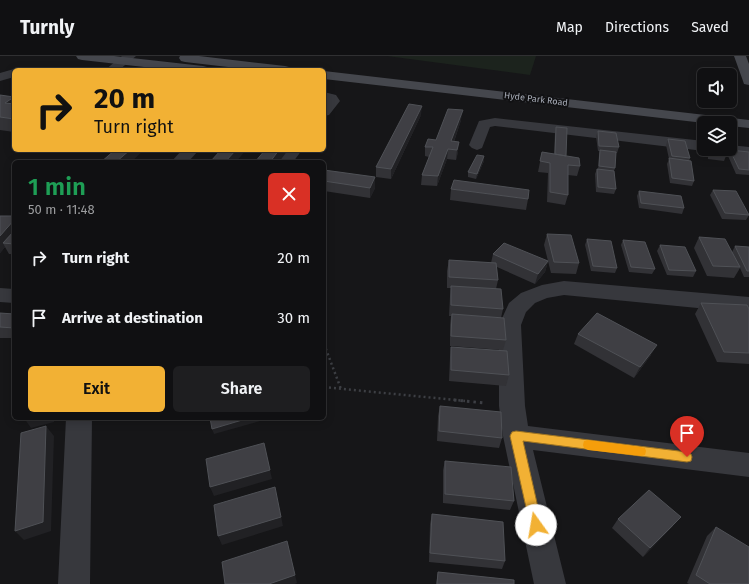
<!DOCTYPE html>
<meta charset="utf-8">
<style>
body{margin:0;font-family:"Fira Sans",sans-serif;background:#1e1e20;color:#f1f3f6;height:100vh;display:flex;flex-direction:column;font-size:15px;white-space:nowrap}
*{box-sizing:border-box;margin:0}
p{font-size:13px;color:#9c9d9f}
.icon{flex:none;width:22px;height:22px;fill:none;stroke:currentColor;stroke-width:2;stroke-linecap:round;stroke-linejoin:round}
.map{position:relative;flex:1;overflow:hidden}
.panel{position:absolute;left:12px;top:104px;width:314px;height:260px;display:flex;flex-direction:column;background:#101012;border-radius:6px;box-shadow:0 2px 10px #0003,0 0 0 1px #303032}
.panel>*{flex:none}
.guide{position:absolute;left:12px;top:12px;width:314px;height:84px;border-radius:6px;box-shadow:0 2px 10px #0003,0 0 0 1px #303032;background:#f2b134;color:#111;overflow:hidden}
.buttons{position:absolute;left:697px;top:12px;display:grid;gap:8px}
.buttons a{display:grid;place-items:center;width:40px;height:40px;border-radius:6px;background:#101012;box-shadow:0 2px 10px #0003,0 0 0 1px #303032;font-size:20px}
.pin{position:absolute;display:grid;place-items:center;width:34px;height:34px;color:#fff;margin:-41px -17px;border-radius:50% 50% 50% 0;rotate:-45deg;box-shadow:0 0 4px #0007}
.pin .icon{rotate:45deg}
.me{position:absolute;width:44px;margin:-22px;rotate:347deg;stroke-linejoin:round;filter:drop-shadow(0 0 3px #0008)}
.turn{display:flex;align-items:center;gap:14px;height:84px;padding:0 16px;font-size:18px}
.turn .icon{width:52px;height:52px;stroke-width:2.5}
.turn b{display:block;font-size:28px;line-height:34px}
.round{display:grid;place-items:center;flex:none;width:42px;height:42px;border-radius:6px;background:#1e1e20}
.overview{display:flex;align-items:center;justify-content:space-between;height:68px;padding:0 16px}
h1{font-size:24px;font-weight:600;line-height:30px;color:#1e9e55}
.action{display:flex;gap:8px;margin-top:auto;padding:8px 16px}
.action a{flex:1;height:46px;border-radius:6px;background:#f2b134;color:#111;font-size:16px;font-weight:600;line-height:46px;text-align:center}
.action a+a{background:#1e1e20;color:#f1f3f6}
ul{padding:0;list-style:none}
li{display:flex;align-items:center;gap:12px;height:60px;padding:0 16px}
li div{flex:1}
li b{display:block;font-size:15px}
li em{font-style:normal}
header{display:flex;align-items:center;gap:24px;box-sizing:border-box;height:56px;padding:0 20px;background:#101012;border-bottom:1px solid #303032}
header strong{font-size:19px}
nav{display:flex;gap:22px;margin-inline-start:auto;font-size:14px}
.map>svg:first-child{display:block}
</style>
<header>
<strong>Turnly</strong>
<nav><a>Map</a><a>Directions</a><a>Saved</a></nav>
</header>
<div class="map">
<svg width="749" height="528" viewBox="0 0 749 528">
<rect width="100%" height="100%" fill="#161618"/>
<path fill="#1c231d" d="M387,0H536L530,19Z"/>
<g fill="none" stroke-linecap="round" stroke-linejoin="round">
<path stroke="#3d3f44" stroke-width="2.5" stroke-dasharray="2 3" stroke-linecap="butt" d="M324,288L341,333
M324,331L465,345"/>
<path stroke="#3d3f44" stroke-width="3" stroke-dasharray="2.5 4" stroke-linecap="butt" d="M454,344L485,347"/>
<path fill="#37383d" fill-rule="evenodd" d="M122,0H136L119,14H105Z
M14,13L17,14H14V21L0,25V17Z
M324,36L336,39L340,45L329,59L324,60V47L326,45L324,44Z
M495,62L704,85V93H710L704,95L495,70L490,71L482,92L477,94L472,92L469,89L479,65Z
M730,89L749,91V101L720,96L717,93H730Z
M182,94H199L188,106H171Z
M286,94H302L293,106H277Z
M564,225L749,241V257L564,239L547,242L535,247L526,256L521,269L525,350L528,370L749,397V421L533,394L566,528H534L503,380L499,350V269L509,247L521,237L542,229Z
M0,232L14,233V247L0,246Z
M66,362H92L90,528H58Z"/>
<path fill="#45474d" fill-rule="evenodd" d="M76,0H114L203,10L207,11L209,14H171L82,4L78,3Z
M180,0H199L285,10L289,11L291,14H254L185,6L181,5L179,2Z
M734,0H746L749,8V29L744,28L743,25Z
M324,15L749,64V72L730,70V67H704L324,23Z"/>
</g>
<path fill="#323236" d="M0,39L14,41V76L0,74Z
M421,59L391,123L376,121V111Z
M461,64L454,86L458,96L456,104L447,103L437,130L421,129L422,119L429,101L425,100V91L436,84Z
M556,71L566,100L580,110L577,120L568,119V139L565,149L547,146L548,117L538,116L542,96L554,98L555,76Z
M598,75L619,91L617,97H616L615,112L614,115L616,133L614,138L596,136L595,118L597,113H598L599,99L600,95H598L596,80Z
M668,83L690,102L689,105L694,125L692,130L670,127L667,108L669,103L666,89Z
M710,93L726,100L724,105L708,103V98Z
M730,94L749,96V119L736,118L728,100Z
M484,100V105L476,123L468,121V116Z
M324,114L375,132L370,142L324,135Z
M451,133L528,143L526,154L450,144Z
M713,134L749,159L746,164L722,163L710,139Z
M639,135L684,152L682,158L639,152L637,140Z
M0,160H14V198H9L5,191L0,197Z
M547,178L579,207L576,218L551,217L548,205L545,216L535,228L497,211L498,224L496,233L503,253L501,262L506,284L503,294L450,290V269L451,260H449L450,240L451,232H447V215L449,204L491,207L493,198L548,205L544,189Z
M699,181L732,196L735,190L749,191V221H744L740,212L734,222L707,220L694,192Z
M587,183L617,212L615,217L591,215L585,189Z
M623,184L655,213L652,218L629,216L621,189Z
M660,189L696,215L693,221L667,219L657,195Z
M701,247L749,253V308L717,306L695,258Z
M0,257L14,258V282H0Z
M578,278L651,299L634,322L574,288Z
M451,291L509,319L506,330L449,325L450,301Z
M440,350L502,382L499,392L437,385L438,360Z
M445,405L514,445L510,454L443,447V414Z
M432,458L505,505L502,513L429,506L430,468Z
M618,463L673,470L643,501L612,472Z
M716,471L749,528H689L687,527L707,480Z
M438,516L514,528H436Z"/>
<path fill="#212124" d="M14,41V58L5,47Z
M422,50L421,59L391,123V113Z
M463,54L461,64L451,94V85Z
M459,86L458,96L456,104L457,94Z
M448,93L447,103L437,130L438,120Z
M130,94H144L131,106H116Z
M236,94H246L236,106H225Z
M279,94H288L279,106H270Z
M484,100V105L476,123L477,118Z
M375,121V132L370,142V132Z
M14,164V181L3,187L5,191L0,197V180Z
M548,205L545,216L535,228L538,218Z
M657,289L651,299L634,322L640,311Z
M24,362H54V366L31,372Z
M249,362H259L260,365L214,378L212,373Z
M46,370L54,380L51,475L24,484L15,475Z
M264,387L272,423L214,440L210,431Z
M275,431L283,470L222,489L218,480Z
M681,461L673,470L643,501L650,492Z
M287,485L297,527L295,528H269Z"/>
<path fill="#3f3f44" stroke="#4f5156" d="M0,39L14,41L5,47L14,48V63L0,61Z
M409,48L422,50L391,113L376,111Z
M448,53L463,54L451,85L459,86L457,94L448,93L438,120L422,119L433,91H425L428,83L436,84Z
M556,71L567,72L566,100L555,98Z
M598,75L616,77L619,91L599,90Z
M668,83L685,85L690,102L672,100Z
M710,93L725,95L726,100L711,98Z
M115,94H130L116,106H101Z
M221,94H236L225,106H210Z
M265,94H279L270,106H255Z
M600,94L616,96L615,112L599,110Z
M730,94L749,96V114L739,113Z
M542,96L579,102L580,110L568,109V139L550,136V107L540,105Z
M477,99L484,100L477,118L468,116Z
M669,102L691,105L694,125L672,122Z
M597,113L614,115L616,133L598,131Z
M324,114L375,121L370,132L324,125Z
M454,124L529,134L528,143L451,133Z
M713,134L736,135L749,159L725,157Z
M639,135L681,140L684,152L641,147Z
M0,160H14V164L0,180Z
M14,175V188L3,187Z
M547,178L571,179L579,207L554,206Z
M699,181L725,183L740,211L713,210Z
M587,183L611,185L617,212L593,210Z
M623,184L645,186L655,213L631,211Z
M504,187L548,205L538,218L493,198Z
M660,189L685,191L696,215L669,214Z
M735,190L749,191V215H747Z
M449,204L496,207L498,224L449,221Z
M451,230L501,233L503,253L451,249Z
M701,247L747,249L749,253V297L724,296Z
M0,257L14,258V272L0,271Z
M597,257L657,289L640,311L578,278Z
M452,258L504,262L506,284L451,280Z
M451,291L507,295L509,319L451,314Z
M440,350L501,356L502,382L439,375Z
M210,362H249L212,373Z
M46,370L43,466L15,475L21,377Z
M264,387L270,414L210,431L206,403Z
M445,405L511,411L514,445L445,438Z
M275,431L281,461L218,480L214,449Z
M649,434L681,461L650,492L618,463Z
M432,458L503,466L505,505L430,497Z
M716,471L749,491V528H710L696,519Z
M287,485L295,519L269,528H225L222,506Z
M438,516L514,524V528H437Z"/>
<path fill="#f2b134" stroke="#9d7322" d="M516,375L687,396L691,398L692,401L691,405L687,406L523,385L542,469L541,473L536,475L532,473L530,469L510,380L512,376Z"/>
<path fill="#f59e0b" d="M588,384L641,391L645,392L646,395L645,399L641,400L588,394L584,392L583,389L584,385Z"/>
<g text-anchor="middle" stroke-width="4" stroke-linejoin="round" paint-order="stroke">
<g font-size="9" fill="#a8adb8" stroke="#111113">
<text transform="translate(536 43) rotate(7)" y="3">Hyde Park Road</text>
</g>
</g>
</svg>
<div class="buttons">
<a><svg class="icon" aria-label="sound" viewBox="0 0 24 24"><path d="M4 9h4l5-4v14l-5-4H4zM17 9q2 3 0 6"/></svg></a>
<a><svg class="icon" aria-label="layers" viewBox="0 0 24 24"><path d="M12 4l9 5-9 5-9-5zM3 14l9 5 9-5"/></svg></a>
</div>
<div class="pin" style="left:687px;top:401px;background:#d93025"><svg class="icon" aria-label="arrive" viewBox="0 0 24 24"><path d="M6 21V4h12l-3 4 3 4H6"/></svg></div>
<svg class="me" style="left:536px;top:469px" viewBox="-20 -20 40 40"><circle r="19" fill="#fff"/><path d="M0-13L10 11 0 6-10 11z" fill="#f2b134"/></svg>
<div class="guide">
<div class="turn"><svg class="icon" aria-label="right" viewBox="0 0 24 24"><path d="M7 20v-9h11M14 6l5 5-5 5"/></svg><div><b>20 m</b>Turn right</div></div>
</div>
<section class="panel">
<div class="overview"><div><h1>1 min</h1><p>50 m · 11:48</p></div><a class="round" style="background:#d93025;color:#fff"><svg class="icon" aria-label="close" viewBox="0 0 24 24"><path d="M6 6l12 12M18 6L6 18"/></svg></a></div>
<ul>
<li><svg class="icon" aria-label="right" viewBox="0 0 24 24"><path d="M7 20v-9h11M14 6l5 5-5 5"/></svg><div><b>Turn right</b></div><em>20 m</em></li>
<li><svg class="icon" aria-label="arrive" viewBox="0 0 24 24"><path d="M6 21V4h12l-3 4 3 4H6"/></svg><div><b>Arrive at destination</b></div><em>30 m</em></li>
</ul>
<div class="action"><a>Exit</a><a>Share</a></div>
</section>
</div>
